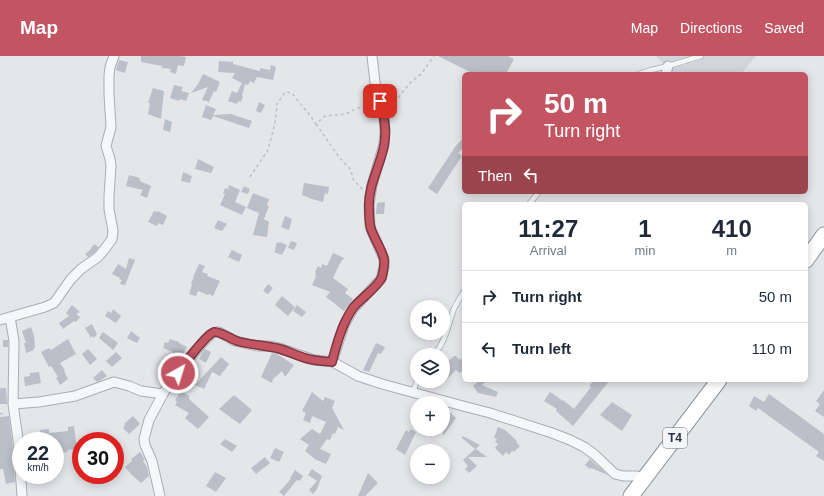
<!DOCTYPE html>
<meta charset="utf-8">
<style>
body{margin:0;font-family:Helvetica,sans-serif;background:#f2f2f3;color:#1f2937;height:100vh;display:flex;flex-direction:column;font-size:15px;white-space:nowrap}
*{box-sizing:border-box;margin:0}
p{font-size:13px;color:#747a83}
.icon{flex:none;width:22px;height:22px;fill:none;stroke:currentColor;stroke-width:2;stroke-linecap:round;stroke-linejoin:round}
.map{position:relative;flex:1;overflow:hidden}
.panel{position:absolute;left:462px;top:146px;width:346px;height:180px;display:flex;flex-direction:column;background:#fff;border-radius:6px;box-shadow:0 2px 10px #0003}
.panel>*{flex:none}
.hud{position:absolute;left:462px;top:16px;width:346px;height:122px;border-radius:6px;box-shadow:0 2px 10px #0003;background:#c35562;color:#fff;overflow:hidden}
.tools{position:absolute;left:410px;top:244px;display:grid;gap:8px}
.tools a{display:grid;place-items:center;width:40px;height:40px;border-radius:50%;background:#fff;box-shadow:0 2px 10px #0003;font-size:20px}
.speed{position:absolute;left:12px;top:376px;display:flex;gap:8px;font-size:20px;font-weight:700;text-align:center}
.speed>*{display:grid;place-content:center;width:52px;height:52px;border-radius:50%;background:#fff;box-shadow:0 2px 10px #0003;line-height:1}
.speed small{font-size:10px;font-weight:400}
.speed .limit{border:6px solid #d22;background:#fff;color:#111}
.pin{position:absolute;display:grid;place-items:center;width:34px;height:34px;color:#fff;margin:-17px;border-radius:8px;box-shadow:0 2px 6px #0006}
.me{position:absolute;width:44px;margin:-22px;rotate:39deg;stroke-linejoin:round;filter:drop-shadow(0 0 3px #0008)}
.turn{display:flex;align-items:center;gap:14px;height:84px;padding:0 16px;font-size:18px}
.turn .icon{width:52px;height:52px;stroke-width:2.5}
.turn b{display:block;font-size:28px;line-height:34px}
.then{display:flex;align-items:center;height:38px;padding:0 16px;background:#0003;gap:8px;font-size:15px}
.eta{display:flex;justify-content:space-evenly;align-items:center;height:68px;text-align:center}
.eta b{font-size:24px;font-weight:700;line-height:28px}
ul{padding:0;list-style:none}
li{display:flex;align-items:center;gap:12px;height:52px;padding:0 16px;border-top:1px solid #e0e1e3}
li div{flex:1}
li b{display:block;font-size:15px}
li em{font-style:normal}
header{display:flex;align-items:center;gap:24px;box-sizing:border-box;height:56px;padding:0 20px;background:#c35562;color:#fff}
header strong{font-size:19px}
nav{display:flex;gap:22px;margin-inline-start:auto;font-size:14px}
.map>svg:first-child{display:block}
</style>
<header>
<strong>Map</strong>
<nav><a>Map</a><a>Directions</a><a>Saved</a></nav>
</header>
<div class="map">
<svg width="824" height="440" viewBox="0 0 824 440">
<rect width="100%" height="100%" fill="#e4e6ea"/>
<path fill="#d2d5dc" d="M656,0H756L741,18H673Z"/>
<path fill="#bbbfc7" d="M141,0H179L186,1L184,10L178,9L176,18L170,16L171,13L162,12V10L141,6Z
M438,0H508L514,3L506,18H474Z
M119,4L128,6L125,17L116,14Z
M219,5L233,6V8L260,15V12L270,14L271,9L276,11L273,24L257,21L254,27L250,25L248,29L245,28L242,40H243L241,46L238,45L237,48L228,45L232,35L237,37L242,27L232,22L235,17L218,16Z
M203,18L220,26L216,36L214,35L209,46L202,44L208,31L191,37L198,28Z
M174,29L183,31L181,35L189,37L186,45L180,43L179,45L170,42Z
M153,32L164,35L161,63L148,58L150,47H148Z
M259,46L265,49L261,57L256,55Z
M206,49L216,53L213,59L231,58L252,65L249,72L213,60L211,64L202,61Z
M165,63L172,66L170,76L163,74Z
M464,81V91L458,97L462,100L437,138L428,132L455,91Z
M198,103L214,111L211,117L195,113Z
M183,116L192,120L190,127L181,125Z
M129,119L140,122V125L151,130L147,142L140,139L143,134L126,130Z
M304,127L329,131L328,138L325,137L323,146L312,143L302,139Z
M229,129L240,134L235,146L246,151L242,159L220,149L225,138L223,137L225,132L228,133Z
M244,130L250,133L248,138L241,136Z
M253,137L269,143L267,149L269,150L264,163L269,166L267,181L253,179L259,157L247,152Z
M385,146L384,158H376L377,147Z
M154,155L158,156V155L167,160L163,169L158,167L157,170L148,166Z
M285,160L292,163L289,174L281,171Z
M218,164L227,168L222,175L214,172Z
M291,185L297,187L294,194L288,192Z
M277,186L279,187L280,186L287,189L282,199L274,196L276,193H275Z
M94,188L99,191L94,197L88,201L85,198L90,194Z
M232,194L242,199L239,206L228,201Z
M333,197L344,202L339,209L333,222L348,233L345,237L353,243L344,255L326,241L330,236L312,229L316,220L315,219L316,217L315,216L318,210L321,212L322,208L327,210Z
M129,202L135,204L125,229L120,228L122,224L119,223L120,222L112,218L118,208L126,213Z
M199,208L205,210L202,216L208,218L207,220L220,225L213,240L209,238L208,239L198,235L196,240L189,238L192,229L191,228L194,221H193Z
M268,228L273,232L268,238L263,235Z
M282,240L295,251L288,260L275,249Z
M72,249L80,256L76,258L80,261L76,266L74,265L63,273L59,267L69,260L66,257Z
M297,249L306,256L302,261L293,255Z
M113,253L121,260L116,267L105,260L108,255L111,257Z
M92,268L97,278L94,282L92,280L91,282L85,272Z
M31,271L34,280L35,292L33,293L34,294L26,297L24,287H26L22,275Z
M131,275L140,282L137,287L127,282Z
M103,276L118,287L113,294L99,282Z
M68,283L76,298L60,307L65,314L64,315L68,323L60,329L56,322L58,321L51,310L49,311L41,296L49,292L51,294Z
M170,283L179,286V287L187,291L182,300L179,298L169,318L165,324L157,319L161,313L164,315L173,296L163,292L165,286L168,287Z
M3,284H8V291H3Z
M376,287L385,291L381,298L378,297L369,316L363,314Z
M88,293L97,303L90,309L82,298Z
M205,293L211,296L206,307L199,303L202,297Z
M116,296L122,302L112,311L106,305Z
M272,297L277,298L294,309L285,321L282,315L273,323L272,327L261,321Z
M454,300H456L460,304L464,300V313L460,317L456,314L443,327V310Z
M221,301L229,308L220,320L212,316L204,333L195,329Z
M102,314L107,320L101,324L97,326L93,322Z
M39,316L41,327L25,330L24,321L30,320V317Z
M480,324H487L482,329L498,336L496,341L478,337L473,330Z
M594,324H610L573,370L556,355L557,353L544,345L550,336L563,345V344L574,353L591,331L589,330Z
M0,332H6L7,348H0Z
M824,334V361L815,355L820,348L816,345Z
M181,335L189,340V343L209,361L198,373L185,362L189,357L175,349L177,346L175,344Z
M312,336L323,345L325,341L335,345L332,352L344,374L338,371L335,378L333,377L330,384L327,383L320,393L331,398L326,408L317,404H316L305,395L309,389L300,383L312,373L320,378L326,366L312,360L310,367L303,364L306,357L302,355Z
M769,338L824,378V405L816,400L819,396L758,352L756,355L749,350L754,340L764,346Z
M234,339L252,354L240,368L219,353Z
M612,346L632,359L622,375L600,359Z
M447,354L456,362L443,380V360Z
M9,360L12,383L15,426L6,428L3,413H0V361Z
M133,360L140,368L129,378L123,372L125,369L124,368Z
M74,370L77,393L67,394L68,396L61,397L60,387L56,388V385H39L38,376H40V374L49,373V377L68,375V371Z
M498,371L505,374L517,385L516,386L520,390L514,396L512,395L509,399L506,396L503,400L495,392L498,388L495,386L497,383L494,382Z
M410,373L416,376L405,399L396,393L406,374L409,376Z
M463,380L480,389L476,393L487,401H468L477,410L469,417L465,413L468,410L463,404L475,393L462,382Z
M225,383L237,390L232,396L220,388Z
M275,392L284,396L279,406L270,402Z
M140,396L145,404L143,405L147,411L149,420L141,427L132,419L125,411L132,405L131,403Z
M265,401L270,407L256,418L251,412Z
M590,403L591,404L608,419L591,412L590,413L585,409Z
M312,413L322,420L317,433L313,438L309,434L317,425L308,419Z
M295,414L303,420L300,425L298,424L296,425L284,440L279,436L291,423L290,422Z
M215,416L226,422L216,436L206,430Z
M368,417L378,427L365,440H358Z"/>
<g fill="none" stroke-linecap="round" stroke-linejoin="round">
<g stroke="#a9adb4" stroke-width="6">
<path id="service" d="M639,18L651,14L668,10L701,0
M529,148L539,136
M434,299C445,286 448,271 453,255C456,248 460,242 464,235
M413,336L417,325"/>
</g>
<g stroke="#a9adb4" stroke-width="11">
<path id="minor" d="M666,18L668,10
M10,261L14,285L13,348L18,383L22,440
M0,264L45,251L54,247L71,223L81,213L98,201L104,194L112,183L113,175L109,153V140L111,110L110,103L106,90L111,71L109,38V20L110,11L114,0
M332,306L344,269L353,253L381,223L384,211V203L370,171L369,149L372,129L384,88L385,74L384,63L375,26L372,0
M13,348L39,346L75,340L114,326L129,330L141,335L163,338
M160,440L152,405L145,389L144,383L149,364L163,338L171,325L205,284L211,278L216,276H219L235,285L257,290H268L279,292L314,304L333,306L358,320L382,328L463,350L490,357L552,377L570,384L584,391L595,399L615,418L623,420H637L645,422"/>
</g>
<g stroke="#8c93a0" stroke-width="17">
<path id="trunk" d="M806,204L824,179
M631,440L719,324"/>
</g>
<path stroke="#bec0c5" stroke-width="1.5" stroke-dasharray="3 3" stroke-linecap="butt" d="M387,46L399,41L404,34L411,26L422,17L434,0
M316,68L339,101L351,114L353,123L363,134
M250,121L268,94L275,67L277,48L285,36L292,37C300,48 309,57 316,68L325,60L346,58L357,52L372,51
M0,358L6,357"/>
<use href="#service" stroke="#f6f7f9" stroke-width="4.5"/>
<use href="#minor" stroke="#f6f7f9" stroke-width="9"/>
<use href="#trunk" stroke="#fff" stroke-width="15"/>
</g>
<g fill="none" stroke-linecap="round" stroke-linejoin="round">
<g stroke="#7f3740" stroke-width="10">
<path id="route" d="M178,317C183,309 207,278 214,276C220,275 231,283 237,285C250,289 263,289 276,292C286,294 295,299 305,302C314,305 323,305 332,306C337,287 342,268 353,252C360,243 378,231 382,221C383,216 385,209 384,203C382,194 374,182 371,173C369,166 369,158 369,151C368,130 380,110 384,90C387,74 384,60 380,45"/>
</g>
<use href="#route" stroke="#c35562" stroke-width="7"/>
</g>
<g text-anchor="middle" stroke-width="3" stroke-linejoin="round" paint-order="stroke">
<rect fill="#f3f5f8" stroke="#686e78" stroke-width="1" x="663" y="372" width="24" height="20" rx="3"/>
<g font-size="12" font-weight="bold" fill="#2d3441">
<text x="675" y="386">T4</text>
</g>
</g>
</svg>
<div class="tools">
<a><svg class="icon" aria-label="sound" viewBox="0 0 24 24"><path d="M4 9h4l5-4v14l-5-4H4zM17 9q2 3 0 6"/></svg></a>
<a><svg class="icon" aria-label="layers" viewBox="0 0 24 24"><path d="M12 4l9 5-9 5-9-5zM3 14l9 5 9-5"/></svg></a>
<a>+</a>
<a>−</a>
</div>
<div class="speed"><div>22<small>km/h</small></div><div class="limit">30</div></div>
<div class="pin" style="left:380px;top:45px;background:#d93025"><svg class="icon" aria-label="arrive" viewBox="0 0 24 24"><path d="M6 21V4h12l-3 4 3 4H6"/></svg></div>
<svg class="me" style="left:178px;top:317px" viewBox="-20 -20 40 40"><circle r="17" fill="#c35562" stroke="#fff" stroke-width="3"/><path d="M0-11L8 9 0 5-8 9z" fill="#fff"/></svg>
<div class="hud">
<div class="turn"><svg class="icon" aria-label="right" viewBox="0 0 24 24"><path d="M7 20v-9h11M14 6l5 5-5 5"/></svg><div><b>50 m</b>Turn right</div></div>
<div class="then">Then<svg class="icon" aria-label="left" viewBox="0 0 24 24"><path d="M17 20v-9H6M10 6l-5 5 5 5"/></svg></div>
</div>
<section class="panel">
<div class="eta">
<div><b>11:27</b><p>Arrival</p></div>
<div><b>1</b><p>min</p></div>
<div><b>410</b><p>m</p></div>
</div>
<ul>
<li><svg class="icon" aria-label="right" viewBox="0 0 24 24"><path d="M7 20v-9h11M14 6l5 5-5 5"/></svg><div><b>Turn right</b></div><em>50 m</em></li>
<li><svg class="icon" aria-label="left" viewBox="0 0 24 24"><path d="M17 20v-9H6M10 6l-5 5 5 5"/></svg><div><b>Turn left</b></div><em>110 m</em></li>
</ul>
</section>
</div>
